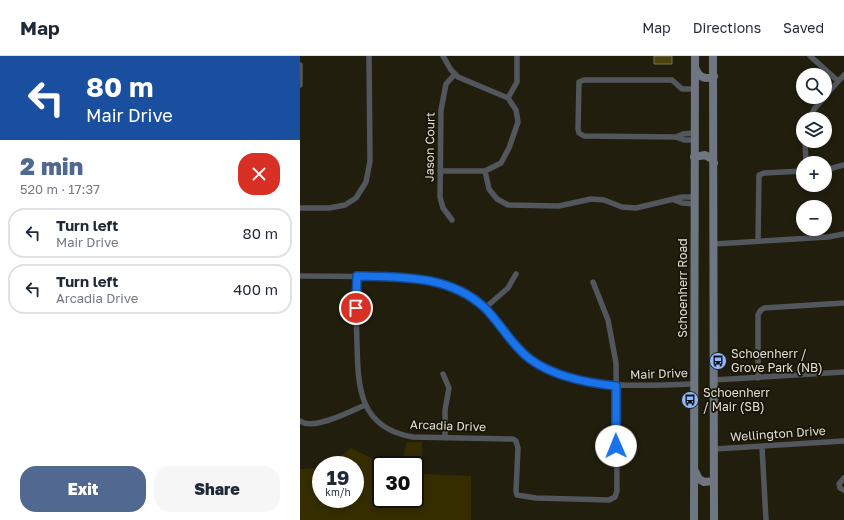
<!DOCTYPE html>
<meta charset="utf-8">
<style>
body{margin:0;font-family:"Golos Text",sans-serif;background:#f6f6f7;color:#1f2937;height:100vh;display:flex;flex-direction:column;font-size:15px;white-space:nowrap}
*{box-sizing:border-box;margin:0}
p{font-size:13px;color:#747a83}
.icon{flex:none;width:22px;height:22px;fill:none;stroke:currentColor;stroke-width:2;stroke-linecap:round;stroke-linejoin:round}
.map{position:relative;flex:1;overflow:hidden}
.side{display:flex;flex-direction:column;background:#fff;width:300px}
.side>*{flex:none}
.guide{background:#1a4fa0;color:#fff;overflow:hidden}
.buttons{position:absolute;left:496px;top:12px;display:grid;gap:8px}
.buttons a{display:grid;place-items:center;width:36px;height:36px;border-radius:50%;background:#fff;box-shadow:0 2px 6px #0003;font-size:20px}
.speed{position:absolute;left:12px;top:400px;display:flex;gap:8px;font-size:20px;font-weight:700;text-align:center}
.speed>*{display:grid;place-content:center;width:52px;height:52px;border-radius:50%;background:#fff;box-shadow:0 2px 6px #0003;line-height:1}
.speed small{font-size:10px;font-weight:400}
.speed .limit{border:2px solid #111;border-radius:6px;background:#fff;color:#111}
.pin{position:absolute;display:grid;place-items:center;width:34px;height:34px;color:#fff;margin:-17px;border:2px solid #fff;border-radius:50%;box-shadow:0 1px 4px #0007}
.me{position:absolute;width:44px;margin:-22px;rotate:359deg;stroke-linejoin:round;filter:drop-shadow(0 0 3px #0008)}
.turn{display:flex;align-items:center;gap:14px;height:84px;padding:0 20px;font-size:18px}
.turn .icon{width:52px;height:52px;stroke-width:2.5}
.turn b{display:block;font-size:28px;line-height:34px}
.round{display:grid;place-items:center;flex:none;width:42px;height:42px;border-radius:16px;background:#f6f6f7}
.overview{display:flex;align-items:center;justify-content:space-between;height:68px;padding:0 20px}
h1{font-size:24px;font-weight:800;line-height:30px;color:#516990}
.primary-button{display:flex;gap:8px;margin-top:auto;padding:8px 20px}
.primary-button a{flex:1;height:46px;border-radius:16px;background:#516990;color:#fff;font-size:16px;font-weight:800;line-height:46px;text-align:center}
.primary-button a+a{background:#f6f6f7;color:#1f2937}
ul{padding:0;list-style:none}
li{display:flex;align-items:center;gap:12px;height:50px;margin:0 8px 6px;padding:0 12px;border:2px solid #e0e1e3;border-radius:16px}
li div{flex:1}
li b{display:block;font-size:15px}
li em{font-style:normal}
header{display:flex;align-items:center;gap:24px;box-sizing:border-box;height:56px;padding:0 20px;background:#fff;border-bottom:1px solid #e0e1e3}
header strong{font-size:19px}
nav{display:flex;gap:22px;margin-inline-start:auto;font-size:14px}
main{display:flex;flex:1;min-height:0}
.map>svg:first-child{display:block}
</style>
<header>
<strong>Map</strong>
<nav><a>Map</a><a>Directions</a><a>Saved</a></nav>
</header>
<main>
<section class="side">
<div class="guide">
<div class="turn"><svg class="icon" aria-label="left" viewBox="0 0 24 24"><path d="M17 20v-9H6M10 6l-5 5 5 5"/></svg><div><b>80 m</b>Mair Drive</div></div>
</div>
<div class="overview"><div><h1>2 min</h1><p>520 m · 17:37</p></div><a class="round" style="background:#d93025;color:#fff"><svg class="icon" aria-label="close" viewBox="0 0 24 24"><path d="M6 6l12 12M18 6L6 18"/></svg></a></div>
<ul>
<li><svg class="icon" aria-label="left" viewBox="0 0 24 24"><path d="M17 20v-9H6M10 6l-5 5 5 5"/></svg><div><b>Turn left</b><p>Mair Drive</p></div><em>80 m</em></li>
<li><svg class="icon" aria-label="left" viewBox="0 0 24 24"><path d="M17 20v-9H6M10 6l-5 5 5 5"/></svg><div><b>Turn left</b><p>Arcadia Drive</p></div><em>400 m</em></li>
</ul>
<div class="primary-button"><a>Exit</a><a>Share</a></div>
</section>
<div class="map">
<svg width="544" height="464" viewBox="0 0 544 464">
<rect width="100%" height="100%" fill="#211e0e"/>
<path fill="#352d00" d="M107,386H122V418L171,420V464H0V413L21,412V443H55V409H29L51,392L86,409H81V443H115V409H101Z"/>
<path fill="#4b420d" stroke="#73705d" d="M354,0H372V8H354Z"/>
<g fill="none" stroke-linecap="round" stroke-linejoin="round">
<path stroke="#52565d" stroke-width="5.5" d="M510,0L538,25
M0,9V29
M525,40L544,19
M208,42L217,26V0
M509,63L515,52L525,41
M394,77L383,78L376,81L384,84H395
M376,81L284,80L279,77L278,73L279,26L284,24H372L382,33H394
M505,85L506,107
M525,114L544,109
M140,115H185L201,107L209,92L218,66L216,54L208,42L158,21L151,14L143,0
M185,115L189,133L197,143L208,149L259,150L291,143L304,144L322,151L336,152L382,141H395
M374,144L382,147L395,148
M0,152H29L45,149L56,142L66,126L70,105L69,0
M152,164L143,152L140,141L141,54L146,28L155,18
M458,185L459,119L464,117L503,115
M414,188L528,181L544,178
M0,220C26,220 53,220 79,221C102,221 126,221 148,229C175,239 190,256 207,278C214,287 221,297 230,303C273,337 343,329 394,328
M57,220C56,243 56,265 57,287C58,332 59,372 113,381L213,383L216,385L218,392L216,435L217,439L236,442L309,444L315,441L317,435L316,307L308,264L293,226
M185,252L208,232L216,218
M143,318L149,332L145,354V382
M458,322V259L460,255L464,252L544,247
M413,324L544,316
M0,365C13,375 51,355 65,349
M462,391L466,464
M414,393L544,385
M544,422L539,428L540,432L544,434"/>
<path stroke="#6f7681" stroke-width="8" d="M413,0L414,464
M395,11C398,20 404,25 414,20
M394,101L405,99L412,103L414,107
M395,415L399,423L404,426L414,425
M394,464L395,0"/>
</g>
<g fill="none" stroke-linecap="round" stroke-linejoin="round">
<g stroke="#114b97" stroke-width="10">
<path id="route" d="M56,252L57,220C102,221 150,219 185,252C201,268 212,290 230,303C254,321 287,327 316,330V390"/>
</g>
<use href="#route" stroke="#1a73e8" stroke-width="7"/>
</g>
<defs>
<g id="bus-disc" transform="scale(0.9)"><circle r="9.5" fill="#8fb8fd" stroke="#181506"/><path d="M-5-6H5V4H4V6H2V4H-2V6H-4V4H-5ZM-3.5-4V0h7V-4ZM-3.5 1.2v1.5H-2V1.2ZM2 1.2v1.5H3.5V1.2Z" fill="#111"/></g>
</defs>
<g fill-rule="evenodd">
<use href="#bus-disc" x="418" y="305"/>
<use href="#bus-disc" x="390" y="344"/>
</g>
<g text-anchor="middle" stroke-width="3.5" stroke-linejoin="round" paint-order="stroke">
<g font-size="12" fill="#e2e0d6" stroke="#181506">
<text transform="translate(130 91) rotate(-89)" y="4">Jason Court</text>
<text transform="translate(383 232) rotate(-90)" y="4">Schoenherr Road</text>
<text transform="translate(359 318) rotate(-2)" y="4">Mair Drive</text>
<text transform="translate(148 370) rotate(2)" y="4">Arcadia Drive</text>
<text transform="translate(478 378) rotate(-4)" y="4">Wellington Drive</text>
</g>
<g font-size="12" fill="#e2e0d6" stroke="#181506" text-anchor="start">
<text x="431" y="302">Schoenherr /<tspan x="431" dy="14">Grove Park (NB)</tspan></text>
<text x="403" y="341">Schoenherr<tspan x="403" dy="14">/ Mair (SB)</tspan></text>
</g>
</g>
</svg>
<div class="buttons">
<a><svg class="icon" aria-label="search" viewBox="0 0 24 24"><circle cx="10" cy="10" r="6"/><path d="M15 15l6 6"/></svg></a>
<a><svg class="icon" aria-label="layers" viewBox="0 0 24 24"><path d="M12 4l9 5-9 5-9-5zM3 14l9 5 9-5"/></svg></a>
<a>+</a>
<a>−</a>
</div>
<div class="speed"><div>19<small>km/h</small></div><div class="limit">30</div></div>
<div class="pin" style="left:56px;top:252px;background:#d93025"><svg class="icon" aria-label="arrive" viewBox="0 0 24 24"><path d="M6 21V4h12l-3 4 3 4H6"/></svg></div>
<svg class="me" style="left:316px;top:390px" viewBox="-20 -20 40 40"><circle r="19" fill="#fff"/><path d="M0-13L10 11 0 6-10 11z" fill="#1a73e8"/></svg>
</div>
</main>
